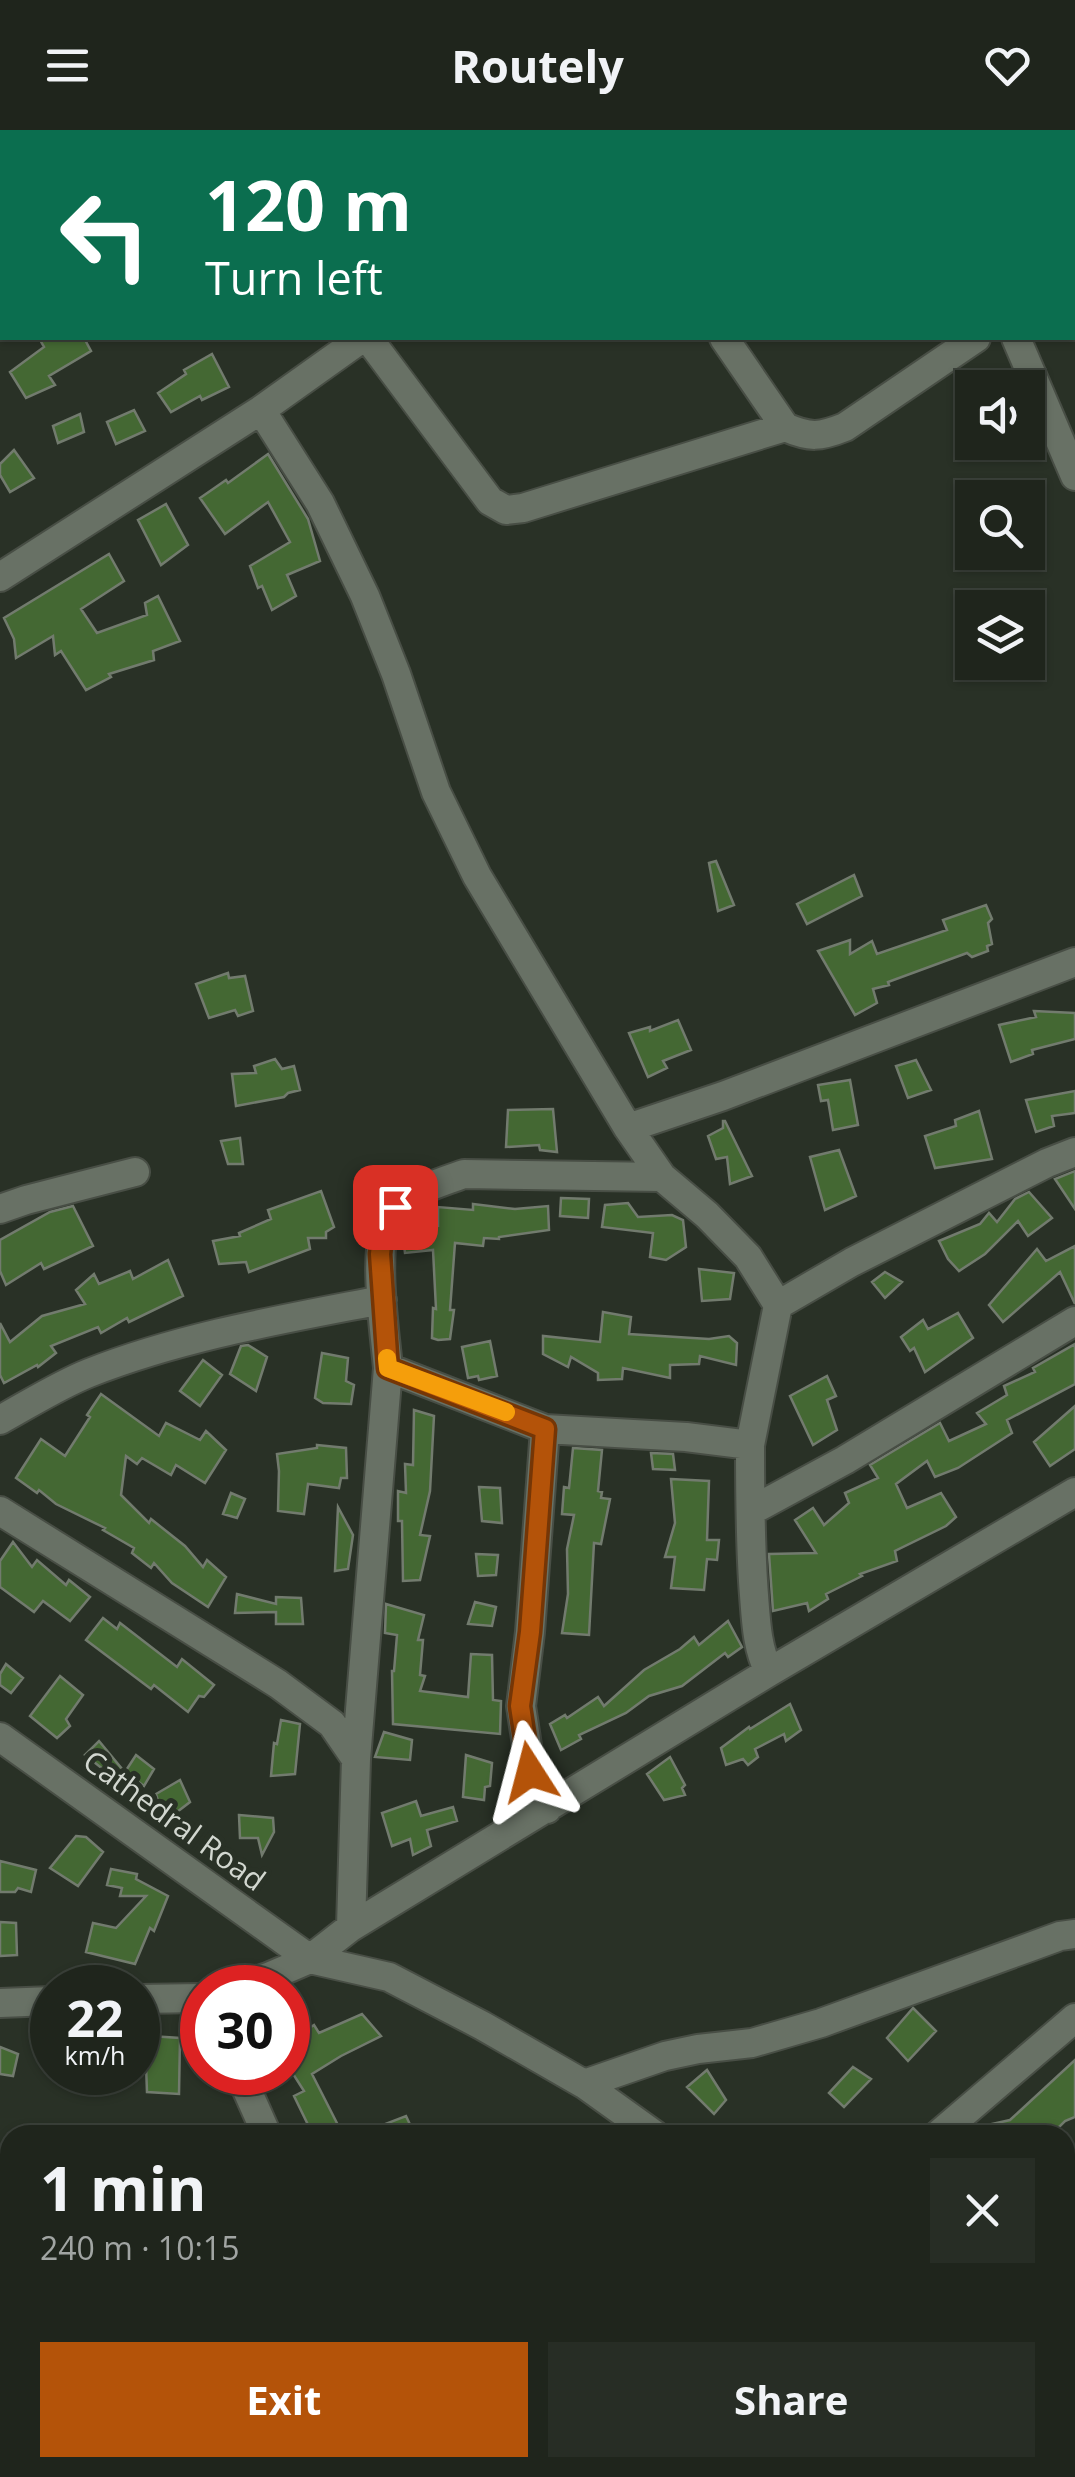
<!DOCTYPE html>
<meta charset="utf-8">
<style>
body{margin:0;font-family:"Open Sans",sans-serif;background:#272d25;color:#f1f3f6;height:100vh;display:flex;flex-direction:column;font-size:38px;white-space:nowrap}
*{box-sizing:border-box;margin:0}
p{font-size:32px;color:#a1a5a3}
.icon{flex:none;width:55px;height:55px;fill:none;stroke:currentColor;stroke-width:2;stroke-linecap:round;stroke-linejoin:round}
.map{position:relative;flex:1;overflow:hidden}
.panel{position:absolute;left:0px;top:1995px;width:1075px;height:352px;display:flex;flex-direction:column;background:#1f251c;border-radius:30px 30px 0 0;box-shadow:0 2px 8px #0004,0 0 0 2px #3c423b}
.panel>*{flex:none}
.hud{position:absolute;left:0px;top:0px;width:1075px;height:210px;box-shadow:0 2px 8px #0004,0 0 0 2px #3c423b;background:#0b6e4f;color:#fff;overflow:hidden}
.controls{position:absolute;left:955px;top:240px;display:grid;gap:20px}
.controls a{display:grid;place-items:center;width:90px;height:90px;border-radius:0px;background:#1f251c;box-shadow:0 2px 8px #0004,0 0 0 2px #3c423b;font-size:50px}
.speed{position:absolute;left:30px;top:1835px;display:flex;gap:20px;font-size:50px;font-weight:700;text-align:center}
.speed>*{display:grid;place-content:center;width:130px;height:130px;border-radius:50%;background:#1f251c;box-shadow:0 2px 8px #0004,0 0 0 2px #3c423b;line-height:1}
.speed small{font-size:25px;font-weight:400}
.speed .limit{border:15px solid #d22;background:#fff;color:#111}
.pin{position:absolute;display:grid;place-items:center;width:85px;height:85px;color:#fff;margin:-42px;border-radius:20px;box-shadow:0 5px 15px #0006}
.me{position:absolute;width:110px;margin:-55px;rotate:351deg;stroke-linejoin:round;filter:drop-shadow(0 0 8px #0008)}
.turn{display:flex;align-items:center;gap:35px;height:210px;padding:0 40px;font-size:45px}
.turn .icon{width:130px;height:130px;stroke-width:2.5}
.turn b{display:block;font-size:70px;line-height:85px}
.round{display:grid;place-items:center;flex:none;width:105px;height:105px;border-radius:0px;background:#272d25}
.summary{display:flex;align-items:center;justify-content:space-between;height:170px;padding:0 40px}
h1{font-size:60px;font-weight:700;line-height:75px}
.action{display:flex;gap:20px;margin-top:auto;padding:20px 40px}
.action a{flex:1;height:115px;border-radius:0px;background:#b45309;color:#fff;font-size:40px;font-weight:700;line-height:115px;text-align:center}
.action a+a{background:#272d25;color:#f1f3f6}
header{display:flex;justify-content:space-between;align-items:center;height:130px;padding:0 40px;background:#1f251c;font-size:45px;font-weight:700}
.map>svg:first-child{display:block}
</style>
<header><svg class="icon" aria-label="menu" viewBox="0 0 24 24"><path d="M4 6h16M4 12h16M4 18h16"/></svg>Routely<svg class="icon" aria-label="heart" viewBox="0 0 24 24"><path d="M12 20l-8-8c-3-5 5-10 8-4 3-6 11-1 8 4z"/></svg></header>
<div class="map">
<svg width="1075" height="2347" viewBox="0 0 1075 2347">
<rect width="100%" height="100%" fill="#293126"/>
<path fill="#446833" stroke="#727b6e" stroke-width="2.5" d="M39,208H84L91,221L49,246L55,255L26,268L10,242L44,217Z
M212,224L229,257L202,270L200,266L171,282L158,263L186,244L184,240Z
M134,280L145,301L116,314L107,292Z
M80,284L84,302L58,313L53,296Z
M14,320L34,348L10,362L0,345V334Z
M268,324L308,389L320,431L287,445L296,466L272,480L262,456L258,458L250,436L290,412L268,372L225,404L200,368L226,350L228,353Z
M166,374L188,415L161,435L138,390Z
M109,424L124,451L81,479L97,503L147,485L145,473L158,466L180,511L153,521L154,530L109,544L111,547L86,560L61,521L55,525L53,506L16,528L14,509L4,488Z
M716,731L734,775L718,781L709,733Z
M854,745L862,766L807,794L797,774Z
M986,775L992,789L988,793L992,814L987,816L988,821L972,827L967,823L888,852L889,855L873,859L877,873L855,885L818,821L850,810V824L872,811L877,824L947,800L943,790Z
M228,843L229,848L245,846L253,881L238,886L235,880L209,888L196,854Z
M1034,881L1075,883V909L1032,920L1033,924L1011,932L999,895L1036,887Z
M678,890L691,920L663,931L667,938L648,947L629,903L650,897V901Z
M275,929L282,939L294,936L300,960L288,963L284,967L236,976L232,944L256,943L254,936Z
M916,930L931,960L908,968L896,936Z
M850,950L858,995L833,1000L828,970L821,971L818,955Z
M1075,961V983L1052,986L1054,996L1036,1002L1026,970Z
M553,979L557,1022L540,1020L539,1015L506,1017L508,980Z
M979,981L992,1029L935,1038L925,1006L956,996L955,990Z
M723,991H725L752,1046L730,1054L727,1027L716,1029L708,1006L723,998Z
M240,1008L243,1034H228L221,1011Z
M839,1020L856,1066L825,1080L810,1027Z
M1075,1041V1079L1055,1049Z
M321,1061L334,1097L326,1102V1108H308L310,1119L249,1142L246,1132L219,1134L213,1111L240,1106L239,1103L271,1089L268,1080Z
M1029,1062L1052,1088L1028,1106L1018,1091L985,1124L959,1141L948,1129L939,1111L980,1094L989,1083L997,1092L1015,1069Z
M561,1068L589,1069L588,1088L560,1086Z
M628,1073L638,1087L672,1085L683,1090L686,1117L666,1130L650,1127L653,1103L602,1097L605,1075Z
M473,1074L515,1079L548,1076L549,1100L499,1107V1109L484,1108L483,1116L455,1113L450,1180H454L450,1209L438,1210L432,1208L433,1178L436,1179L433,1120L405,1123L402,1100L438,1096V1077L473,1080Z
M73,1076L93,1116L44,1139L41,1133L6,1155L0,1141V1110L50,1082Z
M1075,1116V1174L1060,1142L1003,1192L989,1175L1037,1119L1046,1131Z
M168,1130L183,1166L129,1192L127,1188L101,1203L98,1197L51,1216L56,1223L38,1237L37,1235L4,1253L0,1245V1193L10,1212L42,1186L85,1174L76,1160L94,1144L99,1154L130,1141L133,1149Z
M699,1139L734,1143L730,1169L702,1171Z
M885,1142L902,1152L885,1168L872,1152Z
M603,1182L631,1187L629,1204L709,1209L729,1206L737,1213L736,1235L700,1226L699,1234L670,1235V1248L623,1238L622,1249L598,1250V1243L571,1227L568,1237L543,1224V1206L600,1212Z
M958,1183L973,1208L925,1242L914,1218L910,1221L901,1207L923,1190L928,1199Z
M490,1211L497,1246L479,1250L478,1246L468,1248L462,1217Z
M1075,1214V1254L1007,1290L1012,1303L958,1338L935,1347L927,1331L896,1354L907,1378L941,1363L956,1387L946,1396L895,1421L897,1431L860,1444L862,1446L826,1464L828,1469L809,1481L807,1473L773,1481L769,1424L816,1423L795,1390L813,1378L824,1395L849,1373L845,1363L878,1348L870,1335L940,1293L949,1311L986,1294L977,1283L1007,1265L1004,1256L1035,1242L1033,1238Z
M248,1215L267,1227L256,1261L230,1244L241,1216Z
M322,1223L348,1228L346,1251L354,1255L351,1274L323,1273L315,1268Z
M203,1230L222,1245L200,1276L180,1261Z
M827,1246L836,1266L827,1270L837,1300L813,1315L790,1266Z
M101,1264L159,1306L166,1293L200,1310L206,1301L226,1320L205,1353L176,1335L171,1345L142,1328L137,1334L126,1326L121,1365L149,1393L151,1389L185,1416L203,1437L207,1430L226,1447L208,1477L172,1453L154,1433L151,1438L132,1423L134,1418L103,1400L105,1398L56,1374L39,1360L37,1363L16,1348L41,1309L65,1326L90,1287L87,1285Z
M1075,1276V1319L1050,1336L1034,1312Z
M414,1280L434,1286L430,1361L420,1405L430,1406L420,1450L403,1451L402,1391H398V1361L406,1363L405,1334L413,1335Z
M317,1315L346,1318L347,1348H341L339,1358L308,1354L304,1384L278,1381L279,1341L277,1324L317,1318Z
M573,1318L602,1320L598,1361L602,1362L601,1368L610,1369L601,1414L594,1413L589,1505L562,1503L568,1464L567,1419L574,1385L562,1384L564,1357L569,1358Z
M651,1323L673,1324L675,1340L653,1339Z
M671,1349L709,1351L707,1410H719L717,1430L707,1429L704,1460L671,1458L675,1427H665L675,1393Z
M479,1357L500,1358L502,1393L482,1391Z
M231,1363L245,1369L237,1388L223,1384Z
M338,1377L353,1405L348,1439L335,1441Z
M13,1412L32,1437L37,1430L66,1455L69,1450L90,1467L70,1491L43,1471L34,1482L0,1457V1431Z
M476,1424L498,1425L496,1445L478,1446Z
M237,1464L276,1474V1467L301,1468L303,1494H276V1482L235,1483Z
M475,1472L496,1477L492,1496L468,1494Z
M386,1474L424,1485L418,1510H423L420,1545L425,1546L420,1561L468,1567L471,1524L492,1525L493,1570L501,1571L500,1604L393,1594L392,1541H394L397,1505L385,1503Z
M103,1488L117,1499L120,1493L177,1537L182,1529L214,1555L204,1567L199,1566L188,1582L154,1555L151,1559L86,1510Z
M728,1491L742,1517L728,1527L725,1523L682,1556L649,1566L626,1583L579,1605L581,1609L561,1620L550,1594L565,1585L567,1588L598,1567L604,1576L644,1540L680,1519L694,1507L699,1515Z
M6,1534L23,1548L11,1563L0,1555V1544Z
M60,1546L83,1565L66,1589L70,1596L57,1608L30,1586Z
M790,1574L801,1600L786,1611L784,1604L755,1619L758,1627L748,1635L743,1629L726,1635L721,1618L749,1597L750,1599Z
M281,1590L300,1594L295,1644L271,1646L274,1613L277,1614Z
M384,1602L412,1610L410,1630L375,1627Z
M99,1611L137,1657L132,1662L85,1625Z
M136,1625L154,1639L144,1656L125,1642Z
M466,1625L492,1633L490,1656L485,1657L484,1670L463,1667Z
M670,1627L685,1655L682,1658L685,1665L664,1670L647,1644Z
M180,1650L190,1672L164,1692L156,1664Z
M416,1671L421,1686L453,1677L457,1691L427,1700L431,1716L413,1725L410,1709L392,1716L382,1683Z
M239,1685L273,1688L274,1702L262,1725L258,1708H240Z
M76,1706L86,1707L103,1722L78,1756L50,1738Z
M0,1731L36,1740L31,1762L18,1758L15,1762H0Z
M111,1739L137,1744L136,1749L168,1766L154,1801L150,1798L135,1834L86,1822L93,1793L116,1798L146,1766H120L122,1758L107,1755Z
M0,1792L16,1793L17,1825L0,1826Z
M913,1878L936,1901L908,1931L887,1908Z
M362,1884L381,1906L341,1926L312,1944L343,2005H313L294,1966L304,1961L288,1936V1912L314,1895L319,1903Z
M150,1906L180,1908L179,1964L147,1962L146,1935L149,1934L145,1912H154Z
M0,1917L18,1924L13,1946L0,1944Z
M1075,1930V1987L1065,1991L1051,2005H975L974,1998L1010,1990Z
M853,1937L871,1949L844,1977L829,1963Z
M707,1940L726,1970L714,1984L687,1957Z
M406,1986L415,2005H359V2004Z"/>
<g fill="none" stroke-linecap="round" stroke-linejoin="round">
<g stroke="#484e45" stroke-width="32">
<path id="minor" d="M122,0L124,2
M583,0L584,2
M918,0L919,2
M298,2L302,0
M1072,156L1075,155
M0,192L2,191
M368,208L490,371L506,380L523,378L785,297L724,208
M1016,208L1075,346
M261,280L320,373L365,466L396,544L436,662L477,746L628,998L662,1047
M785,297C810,308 820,307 845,297L976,208
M0,447L261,280L362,208
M628,998L723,966L1075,832
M0,1079L26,1070L135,1042
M778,1175L852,1132L1047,1033L1075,1022
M388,1238C385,1202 369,1104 394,1078C412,1061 441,1052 464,1044L662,1047L707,1085L748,1127L778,1175L750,1315
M0,1290C29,1274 59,1255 89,1243C183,1206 284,1189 382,1170
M545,1299L686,1307L750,1315C750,1365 750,1415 754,1465C756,1492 757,1518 769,1542
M0,1381L278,1554L332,1594L356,1629
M751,1381L845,1330L1075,1191
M0,1607L310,1829L389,1847L483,1896L584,1954L655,2005
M351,1797L356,1629L388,1238L545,1299L530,1502L521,1576L531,1642L547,1679
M235,1858L268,1847L310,1829L351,1797L769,1542L1075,1362
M138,1869L202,1868
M0,1873L52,1871
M239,1942L267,2005
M584,1954L665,1926L698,1919L752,1913L821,1893L1030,1817L1060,1806L1075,1804
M938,2005L1075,1888
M1065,2058L1075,2050
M0,2059L10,2060
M1065,2297L1075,2289
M436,2338L437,2347
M949,2338L957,2347
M738,2347L750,2338
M1001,2347L1013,2338"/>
</g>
<use href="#minor" stroke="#687165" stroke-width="28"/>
</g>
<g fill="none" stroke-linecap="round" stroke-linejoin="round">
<g stroke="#753606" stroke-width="25">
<path id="route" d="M395,1077C384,1093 382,1106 380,1124L388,1238L545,1299L530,1502L520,1576L530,1642"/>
</g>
<use href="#route" stroke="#b45309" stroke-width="18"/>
<path stroke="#f59e0b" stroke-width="18" d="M387,1228L388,1238L506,1282"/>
</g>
<g text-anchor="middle" stroke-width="10" stroke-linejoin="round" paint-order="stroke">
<g font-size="30" fill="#d2d7d0" stroke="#293126">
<text transform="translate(174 1691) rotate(36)" y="10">Cathedral Road</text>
</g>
</g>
</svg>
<div class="controls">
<a><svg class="icon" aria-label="sound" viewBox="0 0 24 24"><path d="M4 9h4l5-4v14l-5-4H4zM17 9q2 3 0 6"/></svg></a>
<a><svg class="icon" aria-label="search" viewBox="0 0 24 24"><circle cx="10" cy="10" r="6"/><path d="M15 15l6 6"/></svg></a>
<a><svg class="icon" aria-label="layers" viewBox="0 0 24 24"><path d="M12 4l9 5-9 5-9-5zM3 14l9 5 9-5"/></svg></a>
</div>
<div class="speed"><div>22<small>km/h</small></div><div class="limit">30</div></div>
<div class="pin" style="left:395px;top:1077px;background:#d93025"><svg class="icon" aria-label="arrive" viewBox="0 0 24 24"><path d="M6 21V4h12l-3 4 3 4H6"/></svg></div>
<svg class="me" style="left:530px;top:1642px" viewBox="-20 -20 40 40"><path d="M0-17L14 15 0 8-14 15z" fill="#b45309" stroke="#fff" stroke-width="4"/></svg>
<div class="hud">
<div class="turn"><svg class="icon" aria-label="left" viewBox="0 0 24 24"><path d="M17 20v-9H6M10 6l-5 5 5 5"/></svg><div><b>120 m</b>Turn left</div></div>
</div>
<section class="panel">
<div class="summary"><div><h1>1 min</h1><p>240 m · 10:15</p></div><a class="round"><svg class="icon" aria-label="close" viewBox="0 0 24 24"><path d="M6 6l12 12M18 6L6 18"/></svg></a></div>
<div class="action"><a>Exit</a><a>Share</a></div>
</section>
</div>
